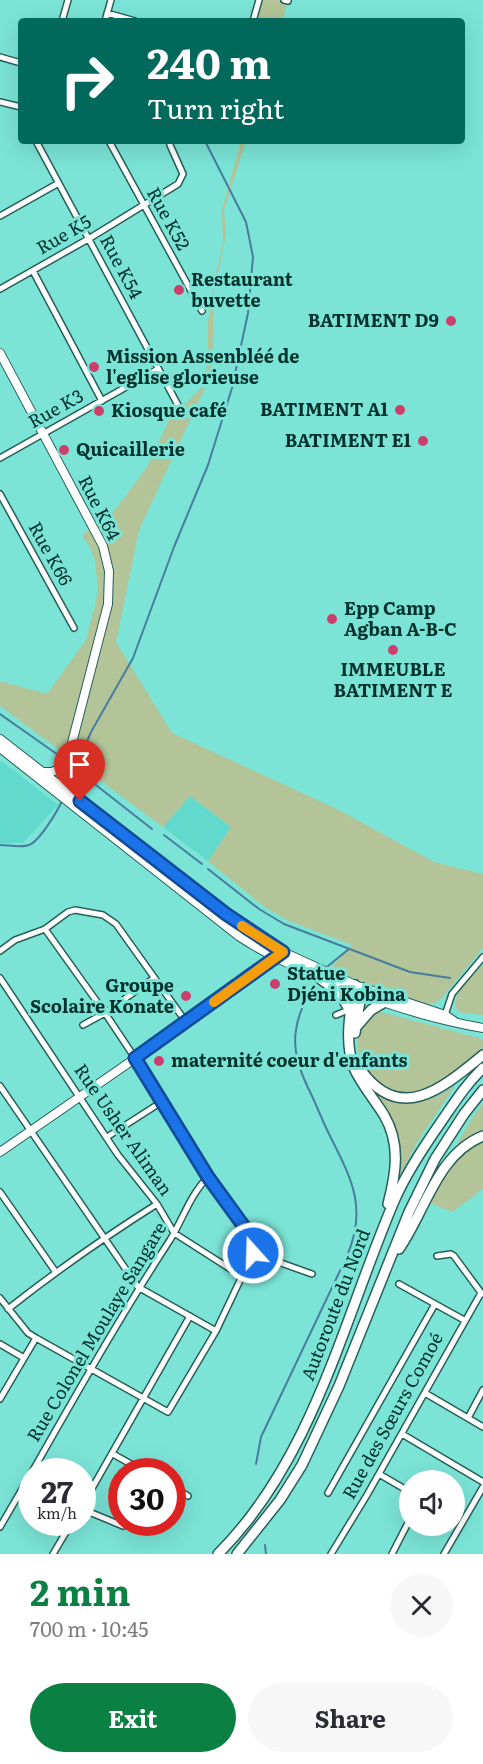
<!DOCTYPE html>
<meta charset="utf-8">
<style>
body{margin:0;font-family:Literata,serif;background:#f7f7f7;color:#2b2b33;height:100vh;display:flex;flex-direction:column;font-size:22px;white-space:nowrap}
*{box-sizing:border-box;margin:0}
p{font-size:20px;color:#7c7c81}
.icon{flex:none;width:33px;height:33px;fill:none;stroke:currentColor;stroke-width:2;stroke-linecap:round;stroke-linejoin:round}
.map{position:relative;height:1554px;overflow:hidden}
.drawer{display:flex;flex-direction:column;background:#fff;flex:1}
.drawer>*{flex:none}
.hud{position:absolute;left:18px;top:18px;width:447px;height:126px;border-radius:6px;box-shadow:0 6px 24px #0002;background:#00695c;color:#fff;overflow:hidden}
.buttons{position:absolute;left:399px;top:1470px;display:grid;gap:12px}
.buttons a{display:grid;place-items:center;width:66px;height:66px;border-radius:50%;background:#fff;box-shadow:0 6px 24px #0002;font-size:30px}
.speed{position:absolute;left:18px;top:1458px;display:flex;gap:12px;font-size:30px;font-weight:700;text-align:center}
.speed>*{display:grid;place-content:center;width:78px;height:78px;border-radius:50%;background:#fff;box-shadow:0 6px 24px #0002;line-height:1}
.speed small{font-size:15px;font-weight:400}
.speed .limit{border:9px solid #d22;background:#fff;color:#111}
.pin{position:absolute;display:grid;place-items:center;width:51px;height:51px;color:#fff;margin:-62px -26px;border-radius:50% 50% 50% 0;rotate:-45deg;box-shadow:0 0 6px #0007}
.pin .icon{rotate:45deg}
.me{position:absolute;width:66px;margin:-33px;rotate:340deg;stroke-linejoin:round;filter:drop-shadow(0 0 4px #0008)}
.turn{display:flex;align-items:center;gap:21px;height:126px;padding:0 30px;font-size:27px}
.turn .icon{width:78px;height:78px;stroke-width:2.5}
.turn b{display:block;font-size:42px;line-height:51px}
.round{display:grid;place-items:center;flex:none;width:63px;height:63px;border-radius:32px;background:#f7f7f7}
.headline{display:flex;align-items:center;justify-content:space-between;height:102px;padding:0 30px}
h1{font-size:36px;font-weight:700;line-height:45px;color:#0b8043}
.action{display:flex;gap:12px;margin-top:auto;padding:12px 30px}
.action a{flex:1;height:69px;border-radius:36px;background:#0b8043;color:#fff;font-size:24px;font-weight:700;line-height:69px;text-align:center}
.action a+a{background:#f7f7f7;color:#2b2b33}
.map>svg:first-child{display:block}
</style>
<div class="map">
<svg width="483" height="1554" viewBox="0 0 483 1554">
<rect width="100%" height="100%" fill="#7be4d7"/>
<path fill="#61d9cc" d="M0,760L58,805L23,843H0Z
M190,796L231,827L208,861L163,827Z"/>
<path fill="#b2c498" d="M263,0H288L282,21H257Z
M241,141H246L224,210L226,235L214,292L212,373L139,530L116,642L172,733L337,809L434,862L483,874V948L441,999L435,1003L422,1004L330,969L352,945L289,921L263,906L208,861L231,827L190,796L163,827L0,706V681L47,694L86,640L95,605L98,589L95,561L91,549L82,535L116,509L147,467L169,420L204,385L208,358V322L214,282L223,243L222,210Z
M483,964V1015L458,1012C447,996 473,976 483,964Z
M377,1011L483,1039V1048C466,1063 448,1083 427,1090C415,1093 401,1094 390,1089C371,1081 351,1054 359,1032C362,1023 370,1017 377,1011Z
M455,1086L419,1139L400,1175V1149L395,1130L375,1093C409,1103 424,1107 455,1086Z
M483,1103V1189L452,1212L430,1203C445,1168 460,1134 483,1103Z"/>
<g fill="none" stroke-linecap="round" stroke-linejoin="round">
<path stroke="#477d9e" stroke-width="2" d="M0,714L61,757
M78,771L152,829
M73,774L91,732L133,658L174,547L208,465L232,388L248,313L253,257L246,222L205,141
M164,835L202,864
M0,845C8,845 21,848 29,845C40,841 58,810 63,799
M208,869L259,909L284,924L410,972L450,978
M328,966L349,949
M256,1464L261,1437L347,1256C368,1207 351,1178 329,1134C323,1122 318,1109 312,1096C302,1076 292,1053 296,1030C298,1015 305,1000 313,987
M265,1545L266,1554"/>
<g stroke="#275f59" stroke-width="8">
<path id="street" d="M284,0L288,1
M107,13L135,21
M62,21L68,0
M105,21L111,0
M253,21L259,0
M0,57L21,63
M0,102L21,107
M36,141L179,407
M109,141L202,311
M0,216L57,184
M33,271L102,401
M0,289L90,238L178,184L183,174L170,145
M0,458L158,369
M0,494L74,628
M0,951L15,940L45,929L68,912L75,910L103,915L116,924L186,1022
M0,978L118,1155L157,1204L174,1233L243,1277
M336,1015L351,1009
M444,1018L452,994L483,957
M83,1025L105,1013L154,978
M0,1086L138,1287L216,1331
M107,1137L163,1101
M0,1192L55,1271
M253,1253L312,1274
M437,1256L451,1254L454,1256L482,1294
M399,1284L464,1320
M0,1298L28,1333L36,1338L168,1412L216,1331L253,1253V1239L208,1177L157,1091L105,1013L45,929
M8,1309C56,1271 105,1237 157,1204
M0,1344L24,1358
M425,1393L483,1427
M0,1399L36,1338
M468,1418L483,1390
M402,1434L483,1482
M113,1454L145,1472
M32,1472C77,1393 121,1315 170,1240C183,1219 190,1195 208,1177
M379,1474L410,1492
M172,1487L188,1496
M328,1493L435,1304
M82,1506L190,1316
M82,1509L123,1526
M0,1527L32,1472
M53,1554L72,1522
M331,1554L367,1495L481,1293
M392,1554L410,1519
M444,1554L483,1487"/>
</g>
<g stroke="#275f59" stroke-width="10">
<path id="secondary" d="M0,353L103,546L109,571L108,604L60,789
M0,739L202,896L267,943L283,952L355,985L445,1015L454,1021
M0,748L240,937C266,954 289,964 317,976C371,1000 425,1018 483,1028
M68,766L79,800
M41,772H52L67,765
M0,1152L169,1035L276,957"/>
</g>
<g stroke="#275f59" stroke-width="12">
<path id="highway" d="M316,976L339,992L350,1011
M355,985C350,1011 344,1042 354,1068C361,1084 374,1099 384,1115C401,1144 396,1173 388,1204
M357,1026L371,1010L383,1003
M355,1033L362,988
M361,1070C401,1126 445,1086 483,1055
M399,1249C425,1212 437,1154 483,1136
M218,1554C314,1458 343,1320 395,1199C406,1174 423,1148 439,1125C453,1105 465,1085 483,1068
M237,1554L280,1500L302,1465L339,1386L409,1212L435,1159L464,1114L483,1090"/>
</g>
<use href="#street" stroke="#fff" stroke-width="5"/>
<use href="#secondary" stroke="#fff" stroke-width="8"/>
<use href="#highway" stroke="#fff" stroke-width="9"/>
</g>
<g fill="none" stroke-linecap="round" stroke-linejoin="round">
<g stroke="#114b97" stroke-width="15">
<path id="route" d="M80,801L226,914L283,952L135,1058L208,1177L253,1239V1253"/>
</g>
<use href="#route" stroke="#1a73e8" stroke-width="10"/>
<path stroke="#f59e0b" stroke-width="10" d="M214,1002L283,952L242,926"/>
</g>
<g fill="#cc3f6c" stroke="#7be4d7" stroke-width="2">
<circle cx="179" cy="290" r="6"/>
<circle cx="451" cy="321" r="6"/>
<circle cx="94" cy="367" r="6"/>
<circle cx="400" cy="410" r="6"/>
<circle cx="99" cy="411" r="6"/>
<circle cx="423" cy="441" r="6"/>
<circle cx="64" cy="450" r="6"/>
<circle cx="332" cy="619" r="6"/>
<circle cx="393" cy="650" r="6"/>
<circle cx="275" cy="984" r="6"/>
<circle cx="186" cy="996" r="6"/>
<circle cx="159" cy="1061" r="6"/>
</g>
<g text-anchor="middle" stroke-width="6" stroke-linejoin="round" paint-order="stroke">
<g font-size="18" fill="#00312d" stroke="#7be4d7">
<text transform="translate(168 219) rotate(61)" y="6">Rue K52</text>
<text transform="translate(64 235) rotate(-30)" y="6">Rue K5</text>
<text transform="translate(121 267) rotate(62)" y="6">Rue K54</text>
<text transform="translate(56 409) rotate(-29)" y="6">Rue K3</text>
<text transform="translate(99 508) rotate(63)" y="6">Rue K64</text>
<text transform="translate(50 554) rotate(61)" y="6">Rue K66</text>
<text transform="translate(123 1130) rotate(55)" y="6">Rue Usher Aliman</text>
<text transform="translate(336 1305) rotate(-69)" y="6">Autoroute du Nord</text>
<text transform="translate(97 1332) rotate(-59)" y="6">Rue Colonel Moulaye Sangare</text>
<text transform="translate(393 1416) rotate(-61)" y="6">Rue des Sœurs Comoé</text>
</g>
<g font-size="18" font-weight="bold" fill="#00312d" stroke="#7be4d7" text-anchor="start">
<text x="191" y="286">Restaurant<tspan x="191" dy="21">buvette</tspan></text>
<text x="439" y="327" text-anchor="end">BATIMENT D9</text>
<text x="106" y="363">Mission Assenbléé de<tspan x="106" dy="21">l'eglise glorieuse</tspan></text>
<text x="388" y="416" text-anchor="end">BATIMENT A1</text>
<text x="111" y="417">Kiosque café</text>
<text x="411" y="447" text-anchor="end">BATIMENT E1</text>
<text x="76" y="456">Quicaillerie</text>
<text x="344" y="615">Epp Camp<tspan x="344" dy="21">Agban A-B-C</tspan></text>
<text x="393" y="676" text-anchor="middle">IMMEUBLE<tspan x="393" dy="21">BATIMENT E</tspan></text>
<text x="287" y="980">Statue<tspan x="287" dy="21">Djéni Kobina</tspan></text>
<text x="174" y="992" text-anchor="end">Groupe<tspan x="174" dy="21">Scolaire Konate</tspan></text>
<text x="171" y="1067">maternité coeur d'enfants</text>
</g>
</g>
</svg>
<div class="buttons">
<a><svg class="icon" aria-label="sound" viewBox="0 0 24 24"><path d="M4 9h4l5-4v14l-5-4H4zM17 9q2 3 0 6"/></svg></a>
</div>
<div class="speed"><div>27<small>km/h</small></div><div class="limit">30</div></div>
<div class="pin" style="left:80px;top:801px;background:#d93025"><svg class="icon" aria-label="arrive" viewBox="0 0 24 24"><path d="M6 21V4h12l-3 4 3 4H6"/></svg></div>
<svg class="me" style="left:253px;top:1253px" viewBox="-20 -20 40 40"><circle r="17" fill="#1a73e8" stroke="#fff" stroke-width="3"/><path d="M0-11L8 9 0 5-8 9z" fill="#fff"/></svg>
<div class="hud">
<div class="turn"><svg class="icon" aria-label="right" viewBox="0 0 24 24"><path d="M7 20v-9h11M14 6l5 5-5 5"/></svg><div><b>240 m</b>Turn right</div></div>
</div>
</div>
<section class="drawer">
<div class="headline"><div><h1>2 min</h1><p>700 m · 10:45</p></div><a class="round"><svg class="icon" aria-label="close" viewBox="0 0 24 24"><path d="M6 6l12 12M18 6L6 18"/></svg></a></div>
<div class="action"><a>Exit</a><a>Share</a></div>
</section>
